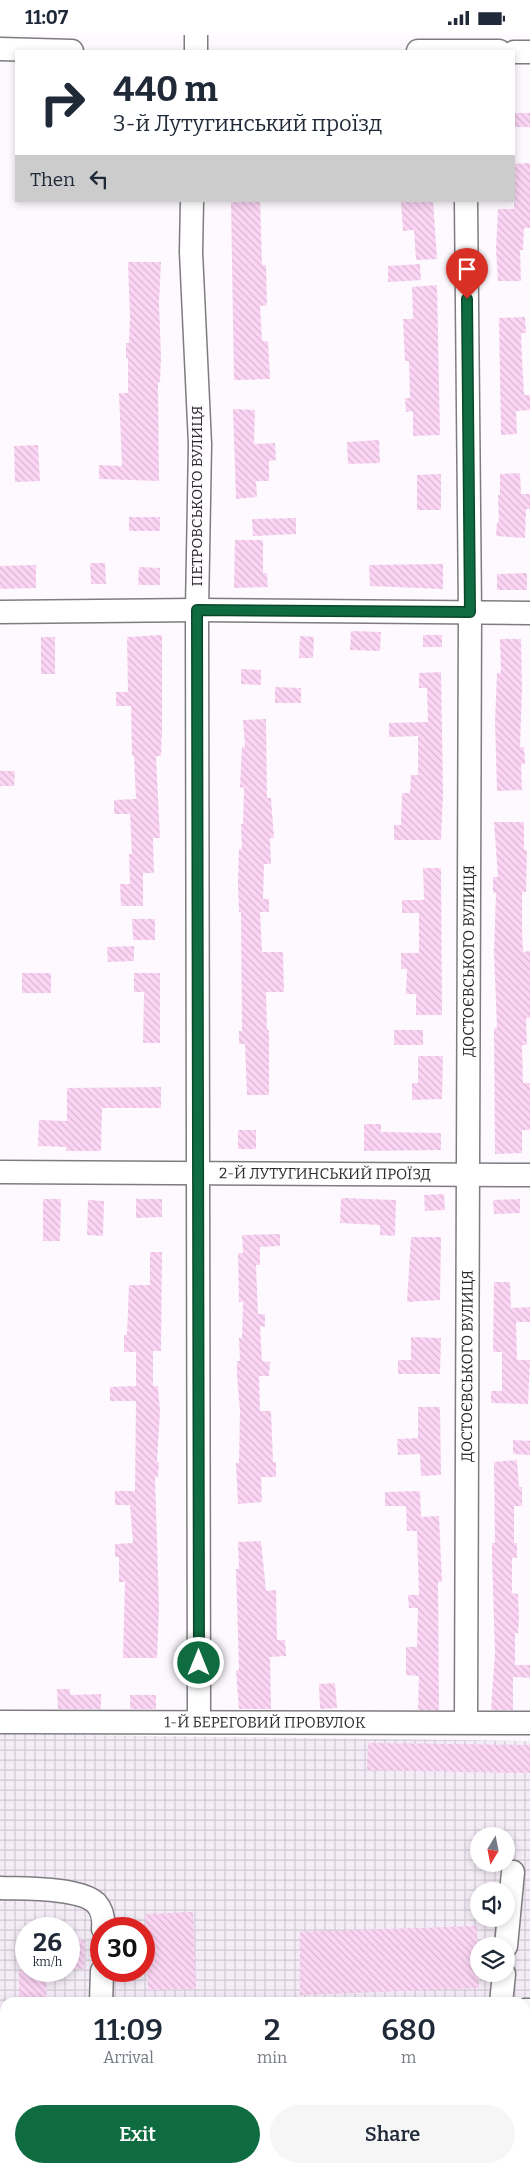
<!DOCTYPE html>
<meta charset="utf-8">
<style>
body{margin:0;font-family:Bitter,serif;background:#f6f6f7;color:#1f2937;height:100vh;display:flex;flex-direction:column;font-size:19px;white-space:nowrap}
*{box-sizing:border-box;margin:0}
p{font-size:16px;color:#747a83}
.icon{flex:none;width:28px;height:28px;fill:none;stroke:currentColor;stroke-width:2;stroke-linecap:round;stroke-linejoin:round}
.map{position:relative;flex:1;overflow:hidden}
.details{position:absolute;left:0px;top:1962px;width:530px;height:176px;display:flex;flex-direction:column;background:#fff;border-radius:15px 15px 0 0;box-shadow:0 2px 8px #0003}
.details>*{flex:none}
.guide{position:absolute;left:15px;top:15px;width:500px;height:152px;border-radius:0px;box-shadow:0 2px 8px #0003;background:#fff;color:#1f2937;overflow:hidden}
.needle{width:32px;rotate:190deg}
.buttons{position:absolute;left:470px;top:1792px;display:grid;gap:10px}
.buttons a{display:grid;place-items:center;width:45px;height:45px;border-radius:50%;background:#fff;box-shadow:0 2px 8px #0003;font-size:25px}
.speed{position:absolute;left:15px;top:1882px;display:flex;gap:10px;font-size:25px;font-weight:700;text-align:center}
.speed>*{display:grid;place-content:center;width:65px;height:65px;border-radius:50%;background:#fff;box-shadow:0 2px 8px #0003;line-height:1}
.speed small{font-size:12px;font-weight:400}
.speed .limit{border:8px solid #d22;background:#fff;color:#111}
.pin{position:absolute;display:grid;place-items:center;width:42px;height:42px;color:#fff;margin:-51px -21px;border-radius:50% 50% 50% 0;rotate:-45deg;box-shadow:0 0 5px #0007}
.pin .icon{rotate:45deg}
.me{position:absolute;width:55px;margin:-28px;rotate:0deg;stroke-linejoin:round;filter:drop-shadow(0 0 4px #0008)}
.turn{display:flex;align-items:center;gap:18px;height:105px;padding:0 15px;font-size:22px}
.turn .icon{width:65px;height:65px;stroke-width:2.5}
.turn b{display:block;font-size:35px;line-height:42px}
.then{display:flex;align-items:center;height:48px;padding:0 15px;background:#0003;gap:10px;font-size:19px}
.eta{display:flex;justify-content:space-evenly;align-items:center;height:85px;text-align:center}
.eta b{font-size:30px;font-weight:600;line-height:35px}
.action{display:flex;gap:10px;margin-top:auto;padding:10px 15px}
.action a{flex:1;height:58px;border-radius:30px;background:#0f6c40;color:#fff;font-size:20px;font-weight:600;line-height:58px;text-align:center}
.action a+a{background:#f6f6f7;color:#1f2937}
.status{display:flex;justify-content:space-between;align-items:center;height:35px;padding:0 25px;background:#fff;direction:ltr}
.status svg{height:14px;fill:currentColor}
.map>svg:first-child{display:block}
</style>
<div class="status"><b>11:07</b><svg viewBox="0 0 49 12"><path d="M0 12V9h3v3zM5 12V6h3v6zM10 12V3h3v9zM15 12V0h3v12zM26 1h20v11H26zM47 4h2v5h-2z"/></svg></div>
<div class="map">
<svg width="530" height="2138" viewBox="0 0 530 2138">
<defs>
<pattern id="industrial-grid" width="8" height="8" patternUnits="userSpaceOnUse" patternTransform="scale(1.25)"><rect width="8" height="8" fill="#f4ecf7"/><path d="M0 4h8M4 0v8" fill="none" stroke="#d1cad4"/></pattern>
<pattern id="water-ripples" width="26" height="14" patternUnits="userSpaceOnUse" patternTransform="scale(1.25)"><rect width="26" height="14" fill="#80b0c6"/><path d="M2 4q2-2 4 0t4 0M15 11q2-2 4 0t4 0" fill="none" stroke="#698fa1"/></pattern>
<pattern id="building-back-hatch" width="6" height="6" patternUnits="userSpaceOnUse" patternTransform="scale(1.25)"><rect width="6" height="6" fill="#fcd5f4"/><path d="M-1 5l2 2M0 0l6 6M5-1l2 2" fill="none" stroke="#d8b7d1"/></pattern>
</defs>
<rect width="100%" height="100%" fill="#fdf9fe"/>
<path fill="url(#industrial-grid)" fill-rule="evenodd" d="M0,1699L530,1706V2057L525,2059V1968H5V2134H60V2138H0ZM479,1801H506V1829H479ZM479,1856H506V1884H479ZM26,1894H69V1936H26ZM101,1894H144V1936H101ZM479,1911H506V1939H479Z"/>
<path fill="url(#water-ripples)" d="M393,2134H517L507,2138H400Z"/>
<path fill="url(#building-back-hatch)" d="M514,78H530V92H514Z
M530,128V193H524L523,215H520L521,246H498L496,214L498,174H514V129Z
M231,166H260L262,230H266L267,270L260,271L262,306H268L270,344L234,345Z
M401,166H433L437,224L416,225L414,195L403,196Z
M128,227H161L159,268L161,322L160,347H158L159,446L99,444V430L122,431L119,358H128V323H126V308H129L130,283Z
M420,229L421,245L388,247V231Z
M437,250L440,400L413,401V376L406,377L405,363H410L409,326H405L403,284H413L412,252Z
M525,282L526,298H521L522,323L524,360H530V375L516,376L517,399L501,400L499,283Z
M233,374L255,375L254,409L275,408L276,425L269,426V446H256L257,462L236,464Z
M379,405L380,428L348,429L347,407Z
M38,410L40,446L15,447L14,411Z
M520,438L521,459H530V474H526L525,503L496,501L497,487H499L498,460H500V439Z
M441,439V475H417V440Z
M129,482H160V496H129Z
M296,483V499L253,501L252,484Z
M235,505H263V538H267L268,552L234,553Z
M90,528H105L106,549H91Z
M443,529V554L370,551L369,530Z
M36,530V553L0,554V531Z
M139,532L160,533V550H138Z
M527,538V555H497V539Z
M351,596L381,597L380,616L350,615Z
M162,600V696L161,721H156L160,803H153L154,838H143V871H121L120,849H130L129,819H132L130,779H114V765L136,764L134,721H132L131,671H116V657H128L127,602Z
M423,600H442V612H423Z
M300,601L314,602L313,623H299Z
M41,602H55V639H41Z
M500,604H521L522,654L520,712H524L525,729H521L522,755L497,756L495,686L497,638H501Z
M241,634L261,635V650L241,649Z
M441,637L443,758L441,805H394V790H401L402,758H410L411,740H418V701L389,702V688L428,687L427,653H419V638Z
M275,652L301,653V668H275Z
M266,684L267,763H271L274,803H270L271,829H264L263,864H269V877H260L262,917H283L284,957H266L267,995H269V1060H247L245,1009H239V996H242L241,877H239L238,849L239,814H242L241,789H243L244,753L240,752L242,712H245L243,685Z
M0,736H15L14,751H0Z
M494,787H524V815H527L526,857H522V893L523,917L530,916V983H526L527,1010H522L523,1048H530V1095H522V1118L495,1119L494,993H497L494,917L496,858H493V842H498Z
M423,833H441L442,980H416V959H406L407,934H401V918H419V878H402V865H424Z
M132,884H155V905H133Z
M134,911V926L108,927L107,912Z
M22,938H51V958H22Z
M134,938H160V1008H143L144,957H134Z
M394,995H423V1010H394Z
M418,1021H443L442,1064L412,1065V1048H418Z
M161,1052V1073H102L101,1116H66V1112L38,1111L39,1085L67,1086V1053Z
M364,1089H381V1097L441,1098V1115L364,1116Z
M238,1095H256V1114H238Z
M444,1159L445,1175L425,1176L424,1160Z
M341,1163L396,1165L395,1201L380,1200V1190L340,1188Z
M43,1164H61L60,1206H43Z
M136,1164H162V1182L136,1183Z
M520,1164V1178L494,1179L493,1165Z
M88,1165L104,1166L103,1201L87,1200Z
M280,1199V1211L260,1212V1230H256L258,1279H265V1292L260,1291L262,1326L270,1327L269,1341H259L260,1376H271L273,1427H276V1442H261L262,1467L238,1469L236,1428H239L240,1376L237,1340V1326H240L239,1303H242L243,1267H239L238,1218H243L242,1200Z
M411,1202H441L440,1265L407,1267Z
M150,1217H162L161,1316H153V1351H158L160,1376L157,1427H159L158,1442H155L159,1572L157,1623H123L125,1547H119V1522H115V1509L133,1508L130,1470H115V1456H135L136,1366H110V1352L136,1351V1317H124V1300H127L129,1250H150Z
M494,1247H510L511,1273L530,1272V1287H516L517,1325H530L528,1369L491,1368V1356H502V1317H493Z
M411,1302L441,1303L440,1339H398V1325H411Z
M418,1372H440L441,1440L421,1441L420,1419L398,1420L397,1404L418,1403Z
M513,1405L530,1406V1420L513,1419Z
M517,1425L519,1452H522V1471H514V1508H517V1523H512V1558L518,1559L519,1584L518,1598H515V1630H530V1643L513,1642V1675H491L495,1617L492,1522V1508H495L494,1427Z
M420,1456L421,1482L439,1481L442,1547H438L439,1675H418L419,1641L406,1640V1612H417L418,1573H409L408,1560H419L417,1496H407L406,1471H385V1457Z
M261,1506L266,1556L276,1555L277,1605H285L286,1621L270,1622L271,1674H239L236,1635H239L236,1534H239L238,1507Z
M335,1648L337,1673L320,1674L319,1649Z
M57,1654H70V1660L101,1659V1674H58Z
M130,1660H156V1674H130Z
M368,1708L530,1710V1738L367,1735Z
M193,1877L196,1954L148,1955L145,1879Z
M477,1891L479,1953L300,1960V1897Z
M69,1905H85L84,1934H69Z
M19,1936H47L46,1968H19Z"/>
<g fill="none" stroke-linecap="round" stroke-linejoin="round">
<g stroke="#7f7c80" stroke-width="25">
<g id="minor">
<path d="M196,0V16"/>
<path d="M0,14L72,16"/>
<path d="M418,16H499"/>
<path d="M514,17H530"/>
<path d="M192,166L191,217L200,409L197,575L199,1687"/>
<path d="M0,577L197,575L530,578"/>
<path id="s1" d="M0,1137L530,1140"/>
<path id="s2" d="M466,1686L470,577L466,166"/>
<path id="s3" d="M0,1687L530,1688"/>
<path d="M0,1853C23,1854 79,1852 96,1868C103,1876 104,1884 103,1894"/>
<path d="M506,1911L513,1837"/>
<path d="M101,1968L102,1936"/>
<path d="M501,1968L504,1939"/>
<path d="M525,1975H530"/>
<path d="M0,2084L5,2076"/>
</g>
</g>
<path stroke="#959296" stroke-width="3" stroke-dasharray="2.5 2.5" stroke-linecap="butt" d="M346,2134L354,2138
M182,2138L187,2134"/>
<use href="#minor" stroke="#fff" stroke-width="22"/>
</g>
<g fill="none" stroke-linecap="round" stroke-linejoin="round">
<g stroke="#0a462a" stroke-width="12">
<path id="route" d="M199,1628L197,575L470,577L467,264"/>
</g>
<use href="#route" stroke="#0f6c40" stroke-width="9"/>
</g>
<g text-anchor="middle" stroke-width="4.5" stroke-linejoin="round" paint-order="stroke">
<g font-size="15" fill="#2a292b" stroke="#fdf9fe">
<text transform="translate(197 461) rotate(-90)" y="5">ПЕТРОВСЬКОГО ВУЛИЦЯ</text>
<text dy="5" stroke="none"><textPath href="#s2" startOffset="760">ДОСТОЄВСЬКОГО ВУЛИЦЯ</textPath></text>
<text dy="5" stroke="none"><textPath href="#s1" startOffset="325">2-Й ЛУТУГИНСЬКИЙ ПРОЇЗД</textPath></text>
<text dy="5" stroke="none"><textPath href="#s2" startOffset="355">ДОСТОЄВСЬКОГО ВУЛИЦЯ</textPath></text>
<text dy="5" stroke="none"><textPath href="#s3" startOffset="265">1-Й БЕРЕГОВИЙ ПРОВУЛОК</textPath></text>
</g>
</g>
</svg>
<div class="buttons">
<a><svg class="needle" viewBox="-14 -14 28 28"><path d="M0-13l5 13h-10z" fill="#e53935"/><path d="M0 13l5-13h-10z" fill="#747a83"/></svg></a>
<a><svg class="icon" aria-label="sound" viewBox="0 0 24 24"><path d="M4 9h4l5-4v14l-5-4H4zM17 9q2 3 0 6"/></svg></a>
<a><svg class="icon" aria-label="layers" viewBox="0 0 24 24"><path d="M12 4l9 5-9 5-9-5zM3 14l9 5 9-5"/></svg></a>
</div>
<div class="speed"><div>26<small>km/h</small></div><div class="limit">30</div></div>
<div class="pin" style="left:467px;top:264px;background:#d93025"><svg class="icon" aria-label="arrive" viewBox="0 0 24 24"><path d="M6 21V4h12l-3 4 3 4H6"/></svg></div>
<svg class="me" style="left:199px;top:1628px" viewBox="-20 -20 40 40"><circle r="17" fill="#0f6c40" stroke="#fff" stroke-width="3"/><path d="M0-11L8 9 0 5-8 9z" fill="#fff"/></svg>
<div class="guide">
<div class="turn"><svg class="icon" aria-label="right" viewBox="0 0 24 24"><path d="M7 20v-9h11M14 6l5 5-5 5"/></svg><div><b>440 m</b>3-й Лутугинський проїзд</div></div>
<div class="then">Then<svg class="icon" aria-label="left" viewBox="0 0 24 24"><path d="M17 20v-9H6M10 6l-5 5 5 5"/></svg></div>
</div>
<section class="details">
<div class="eta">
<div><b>11:09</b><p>Arrival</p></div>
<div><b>2</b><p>min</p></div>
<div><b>680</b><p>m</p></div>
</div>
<div class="action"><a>Exit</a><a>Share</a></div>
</section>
</div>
